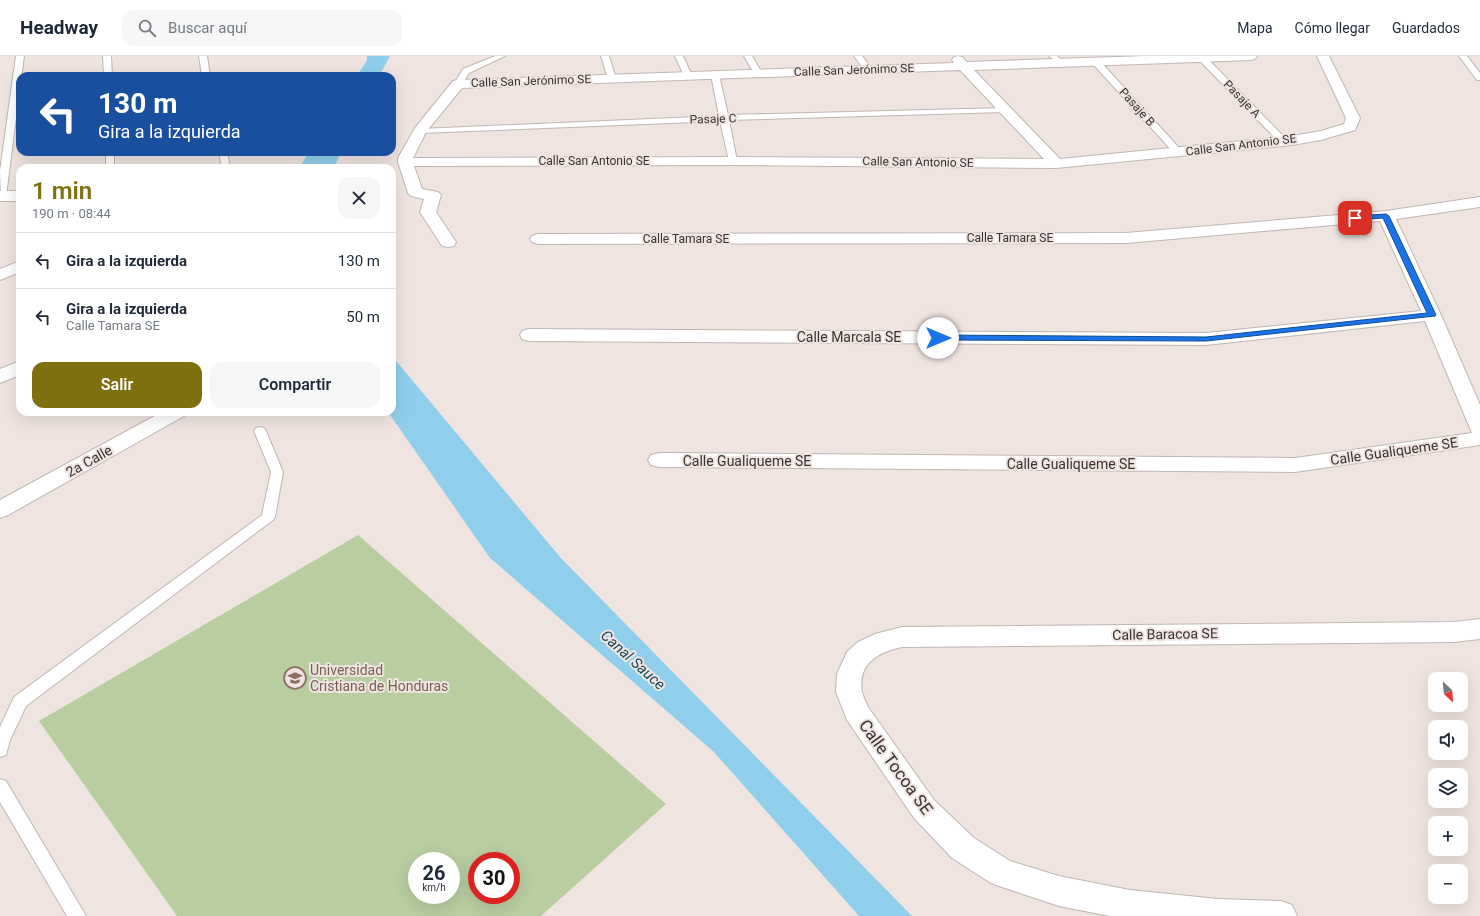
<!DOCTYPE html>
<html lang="es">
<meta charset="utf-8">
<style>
body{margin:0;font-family:Roboto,sans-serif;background:#f6f6f7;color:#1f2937;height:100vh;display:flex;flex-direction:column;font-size:15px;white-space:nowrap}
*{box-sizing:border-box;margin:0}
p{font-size:13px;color:#747a83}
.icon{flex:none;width:22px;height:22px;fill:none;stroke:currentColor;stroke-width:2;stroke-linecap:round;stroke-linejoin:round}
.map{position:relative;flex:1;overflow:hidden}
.side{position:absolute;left:16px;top:108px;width:380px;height:252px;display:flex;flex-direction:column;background:#fff;border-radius:12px;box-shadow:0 4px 16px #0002}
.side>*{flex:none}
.banner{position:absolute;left:16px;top:16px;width:380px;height:84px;border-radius:12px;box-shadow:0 4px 16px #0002;background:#1a4fa0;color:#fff;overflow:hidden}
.needle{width:26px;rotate:154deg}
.tools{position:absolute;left:1428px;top:616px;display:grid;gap:8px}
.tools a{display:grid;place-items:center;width:40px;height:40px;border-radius:8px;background:#fff;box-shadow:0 4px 16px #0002;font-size:20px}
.speed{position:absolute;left:408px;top:796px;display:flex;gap:8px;font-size:20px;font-weight:700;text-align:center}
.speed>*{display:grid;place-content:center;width:52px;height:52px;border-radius:50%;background:#fff;box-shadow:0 4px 16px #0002;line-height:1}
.speed small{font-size:10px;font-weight:400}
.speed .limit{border:6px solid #d22;background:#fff;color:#111}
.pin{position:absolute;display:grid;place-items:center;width:34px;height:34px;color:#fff;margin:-17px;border-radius:8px;box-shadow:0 2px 6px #0006}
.me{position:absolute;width:44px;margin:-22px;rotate:90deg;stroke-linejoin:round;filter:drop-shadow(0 0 3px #0008)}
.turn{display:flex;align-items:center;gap:14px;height:84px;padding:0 16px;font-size:18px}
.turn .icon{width:52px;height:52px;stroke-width:2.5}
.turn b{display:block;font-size:28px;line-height:34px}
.round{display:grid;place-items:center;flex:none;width:42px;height:42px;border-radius:12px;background:#f6f6f7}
.head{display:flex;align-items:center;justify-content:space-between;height:68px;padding:0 16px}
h1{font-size:24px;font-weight:600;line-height:30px;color:#7f700f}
.action{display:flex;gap:8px;margin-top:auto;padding:8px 16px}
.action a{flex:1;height:46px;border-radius:12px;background:#7f700f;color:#fff;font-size:16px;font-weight:600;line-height:46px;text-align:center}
.action a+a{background:#f6f6f7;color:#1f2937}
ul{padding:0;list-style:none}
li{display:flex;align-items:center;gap:12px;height:56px;padding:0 16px;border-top:1px solid #e0e1e3}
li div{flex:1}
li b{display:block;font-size:15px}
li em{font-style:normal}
header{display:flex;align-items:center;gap:24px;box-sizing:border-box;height:56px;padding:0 20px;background:#fff;border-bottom:1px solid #e0e1e3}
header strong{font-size:19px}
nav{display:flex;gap:22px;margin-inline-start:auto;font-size:14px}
.search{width:280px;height:36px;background:#f6f6f7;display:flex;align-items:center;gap:10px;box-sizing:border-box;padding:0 14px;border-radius:12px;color:#747a83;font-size:15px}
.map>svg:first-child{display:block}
</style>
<header>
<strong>Headway</strong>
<div class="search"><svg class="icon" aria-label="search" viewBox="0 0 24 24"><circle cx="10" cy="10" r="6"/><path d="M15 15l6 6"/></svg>Buscar aquí</div>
<nav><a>Mapa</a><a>Cómo llegar</a><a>Guardados</a></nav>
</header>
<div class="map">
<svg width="1480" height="860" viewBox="0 0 1480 860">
<rect width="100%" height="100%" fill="#efe4e0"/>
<path fill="#b8cea1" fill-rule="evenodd" d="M358,479L666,748L541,860H177L39,665ZM417,805H451V839H417ZM477,805H511V839H477Z"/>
<path fill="#90cfeb" d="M367,0H390L379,20H357L367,4Z
M309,96H341L334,112H299Z
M392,300L560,501L912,860H859L714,696L490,502L388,356H392Z"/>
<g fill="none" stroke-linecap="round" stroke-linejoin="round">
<g stroke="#bfb5b1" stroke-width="2">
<path id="lane" d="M16,0H24L6,140L1,143L0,115Z
M103,0H111L112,20H104Z
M199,0H207L210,20H202Z
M495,0H505L469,17L461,30H455L454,28L463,13Z
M601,0H609L616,23L615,25H609L608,23Z
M675,0H683L692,20L691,22H685Z
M744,0H752L762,17L761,19H755Z
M854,0H862L873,14L872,16H866Z
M1049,0H1057L1065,7L1061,9Z
M1199,0H1205L1286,83L1287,85L1286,87H1280L1199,4Z
M1459,0H1467L1480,17V24H1477Z
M1092,3H1098L1181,94L1182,96L1181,98H1175L1092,7Z
M712,17H718L719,19L728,59L1005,52L1009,54L1005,56L729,64L737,105L733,108L729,105L720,65L420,77L416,75L420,73L719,60L711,19Z
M106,96H114V112H106Z
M219,96H227L230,112H222Z
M260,371L264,372L266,375L283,416L275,461L273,464L26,650L10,684L6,699L0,701V671L14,641L262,459L271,416L254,375L256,372Z
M0,723L6,725L86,860H67L0,746Z"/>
</g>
<g stroke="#bfb5b1" stroke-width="2">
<path id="street" d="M958,0L962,1L967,6L1146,0H1257L1255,3L1251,4L974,14L1060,103L1292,80L1321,75L1344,68L1346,62L1317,0H1329L1360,62L1355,74L1321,84L1292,89L1056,112L733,109L414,110L422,133L438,136L441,139L436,156L456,186L454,190L448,191L442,190L420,156L424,143L411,140L408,137L398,106V102L415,72L453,25L458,24L954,7L952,4L954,1ZM960,14L1044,103L733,101L413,102L426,76L462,32Z
M0,135H20V145H0Z
M1480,141V151L1396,163L1441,259L1480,349V389L1295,416L659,411L651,409L648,404L651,399L659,397L1295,402L1472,377L1425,265L1206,289L529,285L522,283L520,279L522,275L529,273L1206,277L1421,255L1380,165L1126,187L538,188L532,186L530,183L532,180L538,178L1126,177L1386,155Z
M20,205V216L0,224V213Z
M20,305V319L0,327V313Z
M162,356H187L184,360L8,459L0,462V444Z
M1480,563V583L1454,586L902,591C878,596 857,608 862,636C863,641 866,646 868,651L934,744L974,782L1010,805L1059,820L1130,834L1218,843L1281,845L1292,849L1297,860H1110L1059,850L1002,831L991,827L952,802L914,762L847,664L836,636L837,618L847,596L858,586L875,578L902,571L1454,566Z"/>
</g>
<use href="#lane" fill="#fff" fill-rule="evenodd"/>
<use href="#street" fill="#fff" fill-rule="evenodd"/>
</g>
<path fill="#1a73e8" stroke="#114b97" d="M1386,158L1389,160L1436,259L1435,260L1206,285L938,284L935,282L938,279L1206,281L1427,257L1383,162L1355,164L1352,162L1355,160Z"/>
<defs>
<g id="school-ring" transform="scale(1.15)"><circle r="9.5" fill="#efe4e0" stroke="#8d6e63" stroke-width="1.5"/><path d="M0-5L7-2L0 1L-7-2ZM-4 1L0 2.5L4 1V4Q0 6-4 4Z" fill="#8d6e63"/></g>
</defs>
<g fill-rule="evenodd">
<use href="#school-ring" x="295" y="622"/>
</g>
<g text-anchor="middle" stroke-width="4" stroke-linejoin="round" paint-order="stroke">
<g font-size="12" fill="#383332" stroke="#efe4e0">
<text transform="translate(854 14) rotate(-2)" y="4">Calle San Jerónimo SE</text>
<text transform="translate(531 25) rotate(-2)" y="4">Calle San Jerónimo SE</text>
<text transform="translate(1242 43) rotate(46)" y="4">Pasaje A</text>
<text transform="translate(1137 51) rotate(48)" y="4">Pasaje B</text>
<text transform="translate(713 63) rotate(-2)" y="4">Pasaje C</text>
<text transform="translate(1241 89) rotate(-7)" y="4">Calle San Antonio SE</text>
<text x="594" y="109">Calle San Antonio SE</text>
<text transform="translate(918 106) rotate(1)" y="4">Calle San Antonio SE</text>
<text x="1010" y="186">Calle Tamara SE</text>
<text x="686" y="187">Calle Tamara SE</text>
</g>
<g font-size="14" fill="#383332" stroke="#efe4e0">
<text x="849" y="286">Calle Marcala SE</text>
<text transform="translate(1394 395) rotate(-8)" y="5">Calle Gualiqueme SE</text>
<text transform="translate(89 405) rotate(-29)" y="5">2a Calle</text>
<text x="747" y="410">Calle Gualiqueme SE</text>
<text x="1071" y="413">Calle Gualiqueme SE</text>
<text transform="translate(1165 578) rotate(-1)" y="5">Calle Baracoa SE</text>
</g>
<g font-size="14" fill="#785e54" stroke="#efe4e0" text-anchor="start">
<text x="310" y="619">Universidad<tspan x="310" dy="16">Cristiana de Honduras</tspan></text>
</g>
<g font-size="15" font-style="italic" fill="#14495c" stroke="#efe4e0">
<text transform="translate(633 604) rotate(42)" y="5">Canal Sauce</text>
</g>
<g font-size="17" fill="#383332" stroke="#efe4e0">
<text transform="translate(896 711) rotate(54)" y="6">Calle Tocoa SE</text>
</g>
</g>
</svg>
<div class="tools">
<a><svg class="needle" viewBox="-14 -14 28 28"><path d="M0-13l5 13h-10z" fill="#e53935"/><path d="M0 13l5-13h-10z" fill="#747a83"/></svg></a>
<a><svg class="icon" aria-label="sound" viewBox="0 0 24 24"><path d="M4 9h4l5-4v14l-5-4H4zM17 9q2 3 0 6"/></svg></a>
<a><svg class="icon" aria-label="layers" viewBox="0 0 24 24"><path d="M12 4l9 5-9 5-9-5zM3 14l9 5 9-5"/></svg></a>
<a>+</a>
<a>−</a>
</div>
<div class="speed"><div>26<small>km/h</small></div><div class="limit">30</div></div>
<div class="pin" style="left:1355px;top:162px;background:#d93025"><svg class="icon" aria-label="arrive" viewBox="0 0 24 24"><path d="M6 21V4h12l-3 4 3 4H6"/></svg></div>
<svg class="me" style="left:938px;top:282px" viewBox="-20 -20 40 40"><circle r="19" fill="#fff"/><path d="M0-13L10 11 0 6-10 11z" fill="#1a73e8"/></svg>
<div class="banner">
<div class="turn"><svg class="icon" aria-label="left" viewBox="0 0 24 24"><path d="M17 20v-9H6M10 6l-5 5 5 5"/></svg><div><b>130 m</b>Gira a la izquierda</div></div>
</div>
<section class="side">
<div class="head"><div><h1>1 min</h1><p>190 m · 08:44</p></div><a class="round"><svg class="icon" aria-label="close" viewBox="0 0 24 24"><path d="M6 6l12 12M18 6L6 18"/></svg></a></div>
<ul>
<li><svg class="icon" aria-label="left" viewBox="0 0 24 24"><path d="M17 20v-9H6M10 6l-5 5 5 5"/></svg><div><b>Gira a la izquierda</b></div><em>130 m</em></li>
<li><svg class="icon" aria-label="left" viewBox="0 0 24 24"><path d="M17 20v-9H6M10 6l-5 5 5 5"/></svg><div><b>Gira a la izquierda</b><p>Calle Tamara SE</p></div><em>50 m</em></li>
</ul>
<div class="action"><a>Salir</a><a>Compartir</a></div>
</section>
</div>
